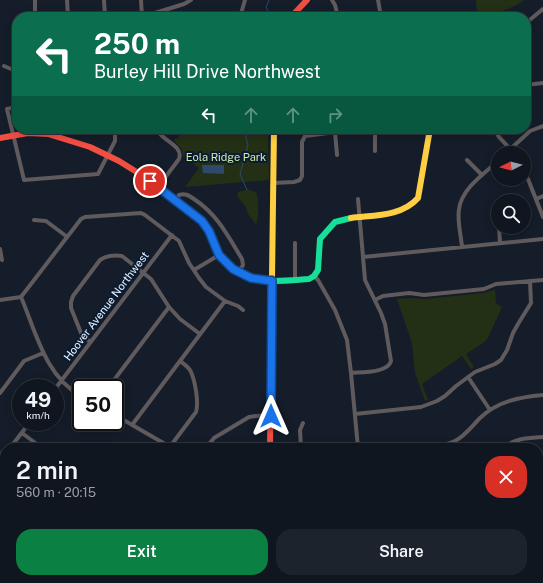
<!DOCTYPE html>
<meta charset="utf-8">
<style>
body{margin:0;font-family:"Public Sans",sans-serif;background:#1d232c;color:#f1f3f6;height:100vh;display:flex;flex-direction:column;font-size:15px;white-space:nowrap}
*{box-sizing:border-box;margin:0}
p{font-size:13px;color:#9b9fa4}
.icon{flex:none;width:22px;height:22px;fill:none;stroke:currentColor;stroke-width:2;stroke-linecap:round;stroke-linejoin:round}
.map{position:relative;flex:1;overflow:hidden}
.drawer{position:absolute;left:0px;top:443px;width:543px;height:140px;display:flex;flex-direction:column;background:#0f161f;border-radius:16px 16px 0 0;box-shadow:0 2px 10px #0003,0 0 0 1px #2f353d}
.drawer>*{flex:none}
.banner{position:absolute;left:12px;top:12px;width:519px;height:122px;border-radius:16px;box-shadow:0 2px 10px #0003,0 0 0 1px #2f353d;background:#0b6e4f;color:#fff;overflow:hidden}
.needle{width:26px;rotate:264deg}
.tools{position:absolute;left:491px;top:146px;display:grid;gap:8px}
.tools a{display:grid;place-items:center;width:40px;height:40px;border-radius:50%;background:#0f161f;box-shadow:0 2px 10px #0003,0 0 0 1px #2f353d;font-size:20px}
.speed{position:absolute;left:12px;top:379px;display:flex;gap:8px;font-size:20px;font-weight:700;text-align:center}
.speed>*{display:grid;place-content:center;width:52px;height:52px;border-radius:50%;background:#0f161f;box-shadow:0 2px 10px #0003,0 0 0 1px #2f353d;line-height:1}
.speed small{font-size:10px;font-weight:400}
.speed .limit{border:2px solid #111;border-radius:6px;background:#fff;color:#111}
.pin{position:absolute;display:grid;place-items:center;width:34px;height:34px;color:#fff;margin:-17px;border:2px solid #fff;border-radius:50%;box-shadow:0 1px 4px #0007}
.me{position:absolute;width:44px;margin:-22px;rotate:0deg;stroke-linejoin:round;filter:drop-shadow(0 0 3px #0008)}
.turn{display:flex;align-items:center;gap:14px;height:84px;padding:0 16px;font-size:18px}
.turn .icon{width:52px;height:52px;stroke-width:2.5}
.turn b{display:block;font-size:28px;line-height:34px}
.lanes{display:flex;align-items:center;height:38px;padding:0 16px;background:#0003;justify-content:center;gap:20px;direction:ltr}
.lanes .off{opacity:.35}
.round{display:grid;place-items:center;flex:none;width:42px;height:42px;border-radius:16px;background:#1d232c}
.overview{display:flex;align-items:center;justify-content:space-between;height:68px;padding:0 16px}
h1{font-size:24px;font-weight:600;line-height:30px}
.action{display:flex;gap:8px;margin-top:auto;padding:8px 16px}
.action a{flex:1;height:46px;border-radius:16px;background:#0b8043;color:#fff;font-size:16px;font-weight:600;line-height:46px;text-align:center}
.action a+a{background:#1d232c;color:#f1f3f6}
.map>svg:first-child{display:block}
</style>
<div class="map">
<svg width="543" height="583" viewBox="0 0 543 583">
<rect width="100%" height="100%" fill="#141d29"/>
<path fill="#243015" d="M476,0H524C511,10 494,14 477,15Z
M178,129H270L268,136L269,180L185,187L199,168L183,156L181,148L175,142L174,139L179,138Z
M247,190C250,190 253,190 256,193C259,197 259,219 256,224L255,223L248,214L246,207L237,196L238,192Z
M495,290L496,304L502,307L488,338L483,343L466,354L474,367L471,369L462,356L422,384L428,400L425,401L415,373L412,343L397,299L410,298L425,299L483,293Z"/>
<path fill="#2d496b" d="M202,165H224V174L203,173Z"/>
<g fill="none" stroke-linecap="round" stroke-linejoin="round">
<path stroke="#2d496b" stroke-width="1" d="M269,0L266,7L271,17
M246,129V138L248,145L240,174L247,190"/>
<path stroke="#605a5c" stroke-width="4" d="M35,0V14
M67,0L68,17
M104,0L105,17
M141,0L142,17
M332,0L335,5L338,17
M378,0L381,17
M142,17L184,4L191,0
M240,17L245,0
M526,23L543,9
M4,66L11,69L17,68
M526,85L543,83
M17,107L7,109L24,180L98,174L115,141V129
M157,129C161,141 184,145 179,159L158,187
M495,130L499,137L514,153
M335,132L337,155
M375,151V129
M506,153L530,131L543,126
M467,160L482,175
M524,169L543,217
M273,183L294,182L300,180L302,176V142L305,136L359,129
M536,199L543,196
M175,200L179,195C185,193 188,195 194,199C217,214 228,236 242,259L243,265L238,273
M34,220L46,221L66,236
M499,227L500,243
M462,247C461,235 457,221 459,209C462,188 484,174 498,161
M0,249L2,260
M363,257L543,239
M194,270L219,255
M314,276L318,280L335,310L347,340L351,373L358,448
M295,281V243
M21,297C36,332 45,376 81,396
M0,300L21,297L81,219L85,217L141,213L145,215L179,241L189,263L199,278L206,287L225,301L238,306L243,310
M375,300L383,296L409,293L424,295L484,289L496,284L543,280
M90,342L81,333L71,308V302L73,296L100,260C106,256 115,255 122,256L151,279L169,307L180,319L200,334
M351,373C362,372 388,373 391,361L385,324L381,313L365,280L358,199
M468,377L490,410
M108,388L169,307
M55,389L172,235
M0,393L24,361L43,353
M355,414L421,407L437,401L445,396L456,386L475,372L495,364L501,360L507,350L513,333L518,324L531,303L530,281
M115,415L172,448
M84,423L85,422
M132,425L225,301
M22,433L42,448
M10,448L30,422
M169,448L196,412C199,402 195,381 191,372C189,367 184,364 180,361
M206,448L214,438L249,417L256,416L271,415
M301,448L300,430L303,423
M418,448C430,447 444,447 455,441C465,436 472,426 480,418C498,401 520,397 543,395
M504,448C514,438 529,438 543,437
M0,454L5,452
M538,503L543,500
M41,578L43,583
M196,578L197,583"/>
<path stroke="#16e098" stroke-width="6" d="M189,209C197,215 205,222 209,232C212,237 213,244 216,249C219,256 224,261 230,266C253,286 280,281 309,279L314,276L318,270L320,239L335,222L351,218
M309,578L311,583"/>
<path stroke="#ffcf43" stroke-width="6" d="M351,218C374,215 401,217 418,198L430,129
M272,278L274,129"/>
<path stroke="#f24e42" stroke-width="6" d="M291,17L307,0
M0,138L28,133L48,134L90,147L119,161L135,171L189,209
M270,448L272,278"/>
</g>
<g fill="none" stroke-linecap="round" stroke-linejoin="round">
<g stroke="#114b97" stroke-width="10">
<path id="route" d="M150,181L202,221L209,231L219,255L233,269L251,278L272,281L271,416"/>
</g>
<use href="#route" stroke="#1a73e8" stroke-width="7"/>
</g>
<g text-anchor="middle" stroke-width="4" stroke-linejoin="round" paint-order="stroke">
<g font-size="11" fill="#cfefa7" stroke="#0b1c32">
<text x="226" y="161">Eola Ridge Park</text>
</g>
<g font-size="11" fill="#e9f2ff" stroke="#0b1c32">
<text transform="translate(106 306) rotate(-53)" y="4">Hoover Avenue Northwest</text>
</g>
</g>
</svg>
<div class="tools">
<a><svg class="needle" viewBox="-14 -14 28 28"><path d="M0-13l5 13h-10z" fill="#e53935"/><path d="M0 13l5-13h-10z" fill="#9b9fa4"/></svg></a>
<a><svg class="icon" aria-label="search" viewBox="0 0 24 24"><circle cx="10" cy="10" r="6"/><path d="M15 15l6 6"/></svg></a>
</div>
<div class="speed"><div>49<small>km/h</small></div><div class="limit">50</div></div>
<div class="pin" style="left:150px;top:181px;background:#d93025"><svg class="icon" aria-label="arrive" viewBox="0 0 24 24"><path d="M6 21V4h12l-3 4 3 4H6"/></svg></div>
<svg class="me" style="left:271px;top:416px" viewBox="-20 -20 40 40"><path d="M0-17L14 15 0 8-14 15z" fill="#1a73e8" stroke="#fff" stroke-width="4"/></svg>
<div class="banner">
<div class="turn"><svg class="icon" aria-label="left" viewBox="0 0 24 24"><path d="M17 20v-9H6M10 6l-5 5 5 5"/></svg><div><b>250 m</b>Burley Hill Drive Northwest</div></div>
<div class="lanes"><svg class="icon" aria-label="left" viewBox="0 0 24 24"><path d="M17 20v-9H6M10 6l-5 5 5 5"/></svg><svg class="icon off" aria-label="ahead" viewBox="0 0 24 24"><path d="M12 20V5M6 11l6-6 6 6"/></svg><svg class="icon off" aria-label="ahead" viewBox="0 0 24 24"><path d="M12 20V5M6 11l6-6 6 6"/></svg><svg class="icon off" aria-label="right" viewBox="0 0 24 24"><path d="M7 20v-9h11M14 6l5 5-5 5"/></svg></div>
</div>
<section class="drawer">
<div class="overview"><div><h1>2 min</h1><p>560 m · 20:15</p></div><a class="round" style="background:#d93025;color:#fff"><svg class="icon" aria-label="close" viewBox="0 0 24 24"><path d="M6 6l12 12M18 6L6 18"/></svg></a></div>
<div class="action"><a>Exit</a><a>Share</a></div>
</section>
</div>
